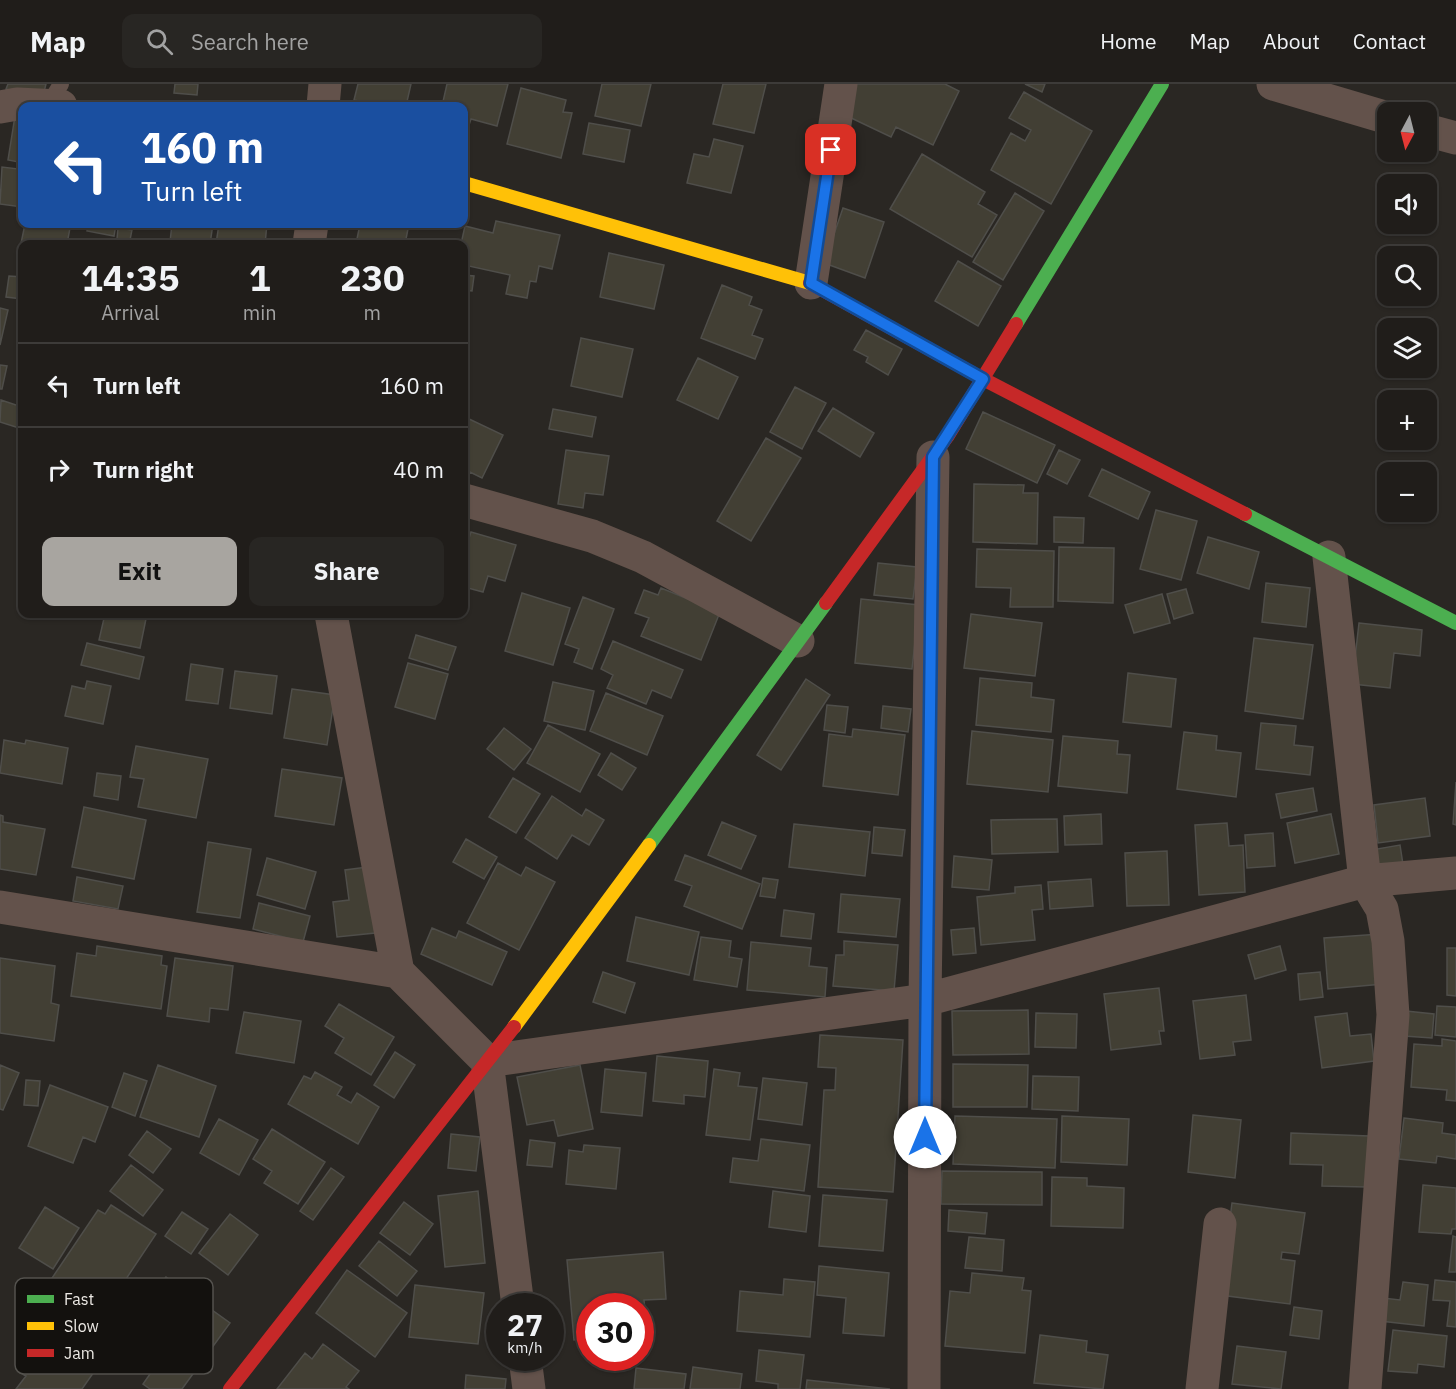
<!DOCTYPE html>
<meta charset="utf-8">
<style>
body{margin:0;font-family:"IBM Plex Sans",sans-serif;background:#282623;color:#f1f3f6;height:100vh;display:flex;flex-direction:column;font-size:22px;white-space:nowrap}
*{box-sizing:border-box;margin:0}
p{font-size:20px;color:#a2a2a2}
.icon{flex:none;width:33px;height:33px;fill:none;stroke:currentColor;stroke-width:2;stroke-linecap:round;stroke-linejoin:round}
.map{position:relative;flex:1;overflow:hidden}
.panel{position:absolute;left:18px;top:156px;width:450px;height:378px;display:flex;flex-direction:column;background:#201d1a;border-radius:12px;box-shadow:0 2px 4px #0004,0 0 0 2px #3d3b39}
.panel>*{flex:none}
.banner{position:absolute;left:18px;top:18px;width:450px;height:126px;border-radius:12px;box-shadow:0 2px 4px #0004,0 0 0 2px #3d3b39;background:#1a4fa0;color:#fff;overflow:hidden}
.needle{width:39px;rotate:187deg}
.controls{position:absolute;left:1377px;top:18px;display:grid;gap:12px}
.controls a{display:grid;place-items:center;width:60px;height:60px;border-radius:12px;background:#201d1a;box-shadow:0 2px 4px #0004,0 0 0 2px #3d3b39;font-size:30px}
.speed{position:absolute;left:486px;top:1209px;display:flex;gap:12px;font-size:30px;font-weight:700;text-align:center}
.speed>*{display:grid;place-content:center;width:78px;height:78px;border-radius:50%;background:#201d1a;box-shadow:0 2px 4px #0004,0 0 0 2px #3d3b39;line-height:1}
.speed small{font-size:15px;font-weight:400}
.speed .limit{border:9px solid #d22;background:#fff;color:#111}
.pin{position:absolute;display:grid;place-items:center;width:51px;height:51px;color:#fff;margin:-26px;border-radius:12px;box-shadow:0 3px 9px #0006}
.me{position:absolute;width:66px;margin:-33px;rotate:0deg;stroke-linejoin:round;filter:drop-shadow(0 0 4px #0008)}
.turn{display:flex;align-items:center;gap:21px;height:126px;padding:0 24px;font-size:27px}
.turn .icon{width:78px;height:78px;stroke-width:2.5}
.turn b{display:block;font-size:42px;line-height:51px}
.eta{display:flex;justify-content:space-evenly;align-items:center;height:102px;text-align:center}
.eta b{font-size:36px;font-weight:700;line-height:42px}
.primary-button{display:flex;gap:12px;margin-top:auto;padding:12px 24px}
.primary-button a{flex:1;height:69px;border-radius:12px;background:#a8a5a0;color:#111;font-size:24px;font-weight:700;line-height:69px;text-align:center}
.primary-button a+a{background:#282623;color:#f1f3f6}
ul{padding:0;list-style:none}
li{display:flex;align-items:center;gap:18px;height:84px;padding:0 24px;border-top:2px solid #3d3b39}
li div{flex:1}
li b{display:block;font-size:22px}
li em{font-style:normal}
header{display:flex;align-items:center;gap:36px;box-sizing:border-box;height:84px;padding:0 30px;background:#201d1a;border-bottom:2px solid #3d3b39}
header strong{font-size:28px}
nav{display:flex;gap:33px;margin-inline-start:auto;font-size:21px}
.search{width:420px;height:54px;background:#282623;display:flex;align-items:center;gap:15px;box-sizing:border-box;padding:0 21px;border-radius:12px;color:#a2a2a2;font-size:22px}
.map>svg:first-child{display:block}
</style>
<header>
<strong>Map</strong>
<div class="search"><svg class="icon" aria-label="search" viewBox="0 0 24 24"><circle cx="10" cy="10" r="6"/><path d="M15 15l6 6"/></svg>Search here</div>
<nav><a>Home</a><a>Map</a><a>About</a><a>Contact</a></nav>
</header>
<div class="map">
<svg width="1456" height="1305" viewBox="0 0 1456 1305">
<rect width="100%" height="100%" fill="#2a2723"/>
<path fill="#423f34" stroke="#4f4e4a" stroke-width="1.5" d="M8,0H46L42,16L6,5Z
M175,0H198L197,11L174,9Z
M358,0H411L406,22H384L354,16Z
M447,0H508L497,42L471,35L469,41L464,40V22H442Z
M602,0H651L641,42L595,32Z
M723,0H766L754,49L713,40Z
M855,0H945L959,7L933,61L896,43L891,53L847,32Z
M1025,0H1045L1042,8Z
M521,4L566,16L563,28L572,29L561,74L507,60Z
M1024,8L1092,47L1051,120L991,86L1011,49L1025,57L1031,46L1009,34Z
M15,32L22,33V123L0,120L2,83L18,85L19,78L8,76Z
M589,39L630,46L624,78L583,70Z
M714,55L743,62L731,109L687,99L694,70L709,73Z
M922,70L985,108L978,120L997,131L972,173L890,125Z
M1015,109L1044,127L1003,196L973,178Z
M843,124L884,138L865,194L824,179Z
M496,137L560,151L552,185L539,182L536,198L530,197L527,214L506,210L510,191L464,181V160H461L465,142L493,149Z
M25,140L70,144L67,160H22V170L19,169Z
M88,140H116L114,152L87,147Z
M172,140H213L210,160L170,158Z
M219,140H267L265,160H216Z
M360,140H409L405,160H356Z
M118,144L132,146L130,156L117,155Z
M609,169L664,181L654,225L600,213Z
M958,177L1001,202L978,242L935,217Z
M464,191L474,192L472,207L464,206Z
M9,192L22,193V215L6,213Z
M722,201L752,213L749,221L762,226L752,251L763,255L755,275L701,254Z
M0,224L8,226L0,261Z
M866,246L902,265L888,291L866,278L868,273L854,266Z
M581,254L633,265L622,313L571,302Z
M698,274L738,293L718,335L677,316Z
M0,281L7,282L2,305H0Z
M795,303L826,319L802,365L770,348Z
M1,316L22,323L19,344L0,338Z
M833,324L874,349L860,373L818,347Z
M553,325L596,333L592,353L549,345Z
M983,328L1055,361L1037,399L966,365Z
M467,334L503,351L482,394L470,388L464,401V342Z
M766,354L801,374L751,457L717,437Z
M566,366L609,372L603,411L585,409L583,424L558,420Z
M1059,366L1080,376L1067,400L1047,390Z
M1102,385L1150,408L1138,435L1089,412Z
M974,400L1024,401L1023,409H1038L1037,460L973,458Z
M1156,426L1197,437L1181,496L1140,485Z
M1054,433L1084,434L1083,459L1054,458Z
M471,448L516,461L505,497L488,492L483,508L464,503V470Z
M1208,453L1259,468L1249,505L1197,489Z
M1059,463L1114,464L1113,519L1058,517Z
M977,465L1054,467L1053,523H1010L1011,504L976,503Z
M878,479L917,483L913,515L874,511Z
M1266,499L1310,504L1306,543L1262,538Z
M661,504L720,528L701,576L641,552L649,534L635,529L644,506L658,511Z
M1186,505L1193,529L1174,535L1167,510Z
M522,509L570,524L553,581L505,567Z
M1162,510L1170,539L1134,549L1125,521Z
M583,513L614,525L592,585L574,578L579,565L565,560Z
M861,515L919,521L912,585L855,579Z
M26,530H48L47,535L25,532Z
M105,530H147L140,564L99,556Z
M971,530L1042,539L1035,592L964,584Z
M1359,539L1422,546L1420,572L1394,569L1390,604L1352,600Z
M416,551L456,563L448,586L409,574Z
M1254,554L1313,561L1303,635L1245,627Z
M613,557L683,586L671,614L652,606L646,620L607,604L613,591L601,585Z
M87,559L144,573L139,595L81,581Z
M408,579L448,590L435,635L395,623Z
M191,580L223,585L218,620L186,616Z
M235,587L277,592L272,630L230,624Z
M1128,589L1176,595L1171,643L1123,638Z
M980,594L1032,599L1031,613L1054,616L1051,648L976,641Z
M806,595L830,611L781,686L757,671Z
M87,597L111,602L103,640L65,632L72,602L85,605Z
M553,598L594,607L585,646L544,637Z
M292,605L335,611L327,661L284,654Z
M606,609L663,632L647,671L590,647Z
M827,621L848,623L845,649L824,646Z
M883,622L911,625L908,648L881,644Z
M1261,639L1296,642L1294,661L1313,663L1310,691L1256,685Z
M548,641L600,670L580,708L527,679Z
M504,644L531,665L514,686L487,665Z
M853,645L905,651L898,711L823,702L829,650L852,653Z
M972,647L1053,656L1048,708L967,700Z
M1184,648L1217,652L1216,666L1241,669L1236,713L1177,705Z
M1063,652L1118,657L1117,670L1130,671L1127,709L1058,702Z
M4,656L25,660L26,656L68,664L62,700L0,689Z
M136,662L208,675L196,734L138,723L144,695L130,693Z
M611,669L636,684L622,706L598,691Z
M282,685L342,694L334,741L275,732Z
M97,689L121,692L118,716L94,712Z
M513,694L540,710L516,749L489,733Z
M1456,698V741L1453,740Z
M1313,704L1317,727L1281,734L1276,710Z
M552,712L582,732L586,725L604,736L589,761L572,751L557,775L525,754Z
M1425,714L1430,752L1378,759L1374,721Z
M84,723L146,736L134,795L72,783Z
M1101,730L1102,760L1065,761L1064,732Z
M1331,730L1339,770L1295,779L1287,739Z
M0,731L3,732V738L45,745L36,791L0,785Z
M1057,735L1058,768L992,770L991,736Z
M722,738L756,752L741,785L708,771Z
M1227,739L1229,762L1243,761L1245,808L1199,811L1195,741Z
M794,740L870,748L865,792L789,783Z
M874,743L905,746L902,772L872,769Z
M1273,749L1275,782L1247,784L1245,751Z
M466,755L497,773L484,795L453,778Z
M208,758L251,765L240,834L197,828Z
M1400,761L1404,787L1375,792L1371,766Z
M1167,767L1169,821L1127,822L1125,769Z
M685,771L760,800L742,845L684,822L692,802L675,796Z
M954,772L992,776L989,806L952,803Z
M267,774L316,788L305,825L257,811Z
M498,779L521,792L526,783L555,798L519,866L467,839Z
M367,783L375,849L337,853L333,818L349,816L345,786Z
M77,793L123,802L118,825L73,817Z
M763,794L778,796L775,814L760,812Z
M1091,795L1093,822L1050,825L1048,798Z
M1041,801L1043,825L1032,826L1035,856L981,861L977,813L1015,809V803Z
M841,810L900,815L896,853L838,848Z
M259,819L310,832L303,858L253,845Z
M784,826L814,830L811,855L781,852Z
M636,833L699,848L689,891L627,877Z
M432,844L456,854L459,847L507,868L492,901L421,870Z
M974,844L976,869L953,871L951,846Z
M1380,850L1383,900L1328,905L1324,854Z
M701,853L731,857L729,873L742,875L737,903L694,896Z
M844,857L898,861L894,907L833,902L836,871H844Z
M751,858L811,864L809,882L827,884L825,913L747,906Z
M97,862L162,872L161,881L167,882L161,925L71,912L77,869L96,872Z
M1280,862L1286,886L1255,895L1248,871Z
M1447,864H1456V912L1447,911Z
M0,874L55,882L51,919L59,921L54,957L0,949Z
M175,874L233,882L228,926L210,924L209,938L167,932Z
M603,888L635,899L625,929L593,918Z
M1320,888L1323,913L1300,916L1298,890Z
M1159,904L1164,947H1159L1161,960L1111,966L1104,910Z
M1246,911L1251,956L1233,958L1235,971L1200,975L1193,917Z
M339,920L394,953L371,991L335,969L344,954L325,942Z
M1437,922L1456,923V953L1435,951Z
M1028,926L1029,970L953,971L952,927Z
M1406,927L1434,930L1432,954L1404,952Z
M244,928L301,937L294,979L236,969Z
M1036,929L1077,930L1076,964L1035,963Z
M1347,929L1350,952L1371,950L1374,977L1322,984L1315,933Z
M820,951L903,956L893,1108L818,1103L824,1006H835L836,984L818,983Z
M1442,955L1456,957V1017L1446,1016L1447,1006L1411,1003L1414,960L1442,962Z
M395,968L415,981L394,1014L374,1001Z
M657,972L708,977L705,1013L684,1011V1020L653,1017Z
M953,980L1028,981L1027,1023H953Z
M0,981L19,989L3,1026L0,1025Z
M158,981L216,1002L199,1053L140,1033Z
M580,981L593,1045L558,1052L554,1036L527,1041L517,993Z
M605,985L646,989L642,1032L601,1028Z
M714,985L740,989L738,1002L757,1004L750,1056L706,1051Z
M315,988L342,1003L337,1011L351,1019L357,1009L379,1023L358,1060L288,1020L304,992L311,995Z
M124,989L147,997L135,1032L112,1023Z
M1033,992L1079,993L1078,1027L1032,1025Z
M763,994L807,999L802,1041L758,1035Z
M26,996L40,997L38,1022L24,1021Z
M50,1001L108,1023L95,1058L83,1053L73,1079L28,1062Z
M1193,1031L1241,1036L1235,1094L1188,1088Z
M955,1032L1057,1035L1055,1084L953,1080Z
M1062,1032L1129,1035L1127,1081L1061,1078Z
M1404,1034L1443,1039L1442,1049L1456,1051V1075L1437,1072L1436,1079L1399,1075Z
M219,1035L258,1056L239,1091L200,1069Z
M272,1045L325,1078L298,1120L264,1099L272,1087L253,1075Z
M147,1047L171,1065L153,1089L129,1071Z
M1291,1049L1369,1052L1367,1103L1322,1102L1323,1081L1290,1080Z
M451,1050L480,1053L476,1087L448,1084Z
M761,1055L810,1061L804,1107L730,1098L733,1074L758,1077Z
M530,1056L555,1059L552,1083L527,1081Z
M584,1061L620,1064L616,1105L566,1100L569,1066L583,1068Z
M131,1081L163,1106L143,1132L110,1107Z
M331,1084L344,1093L313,1136L300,1127Z
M942,1087L1042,1088V1121L941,1120Z
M1052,1093L1087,1094V1102L1124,1104L1123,1144L1051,1142Z
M1423,1101L1456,1104V1145H1452L1451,1150L1419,1148Z
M478,1107L485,1179L445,1183L438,1112Z
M773,1107L810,1112L806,1148L769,1143Z
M823,1111L887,1116L883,1167L819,1162Z
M404,1118L433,1140L410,1171L380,1149Z
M1232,1119L1305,1129L1299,1170L1282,1168L1281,1175L1295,1177L1290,1220L1220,1211Z
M111,1121L156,1150L92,1246L47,1217L55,1205L48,1200L98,1126L105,1130Z
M45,1123L79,1144L53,1185L19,1164Z
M949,1126L987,1129L985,1150L948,1147Z
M182,1128L208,1145L191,1170L165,1152Z
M230,1130L258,1151L228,1191L199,1169Z
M1453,1152L1456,1153V1188H1449Z
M969,1153L1004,1156L1002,1187L965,1184Z
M379,1157L417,1187L397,1212L359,1182Z
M663,1168L666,1215L644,1216L647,1250H640V1222H590V1254L574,1256L567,1176Z
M819,1182L889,1189L884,1252L843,1249L846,1214L817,1211Z
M347,1186L407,1229L375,1273L316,1229Z
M972,1189L1024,1194L1022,1206L1031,1207L1025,1269L945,1262L950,1207L970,1209Z
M166,1193L230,1239L182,1305H150L143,1300L157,1280L121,1254Z
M784,1195L815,1198L810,1253L737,1247L740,1207L783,1211Z
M1435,1196L1456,1198V1243L1447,1242L1450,1217L1433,1216Z
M1403,1198L1428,1201L1424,1242L1380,1237L1383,1214L1400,1216Z
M415,1201L484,1209L478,1260L409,1253Z
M1294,1223L1322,1227L1319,1255L1290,1251Z
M1393,1246L1447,1252L1444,1283L1418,1280L1417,1289L1388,1287Z
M1040,1251L1087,1257L1086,1268L1108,1271L1103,1305L1034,1299Z
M70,1256L101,1278L82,1305H16L26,1292L19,1288L42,1258L60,1270Z
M323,1260L359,1287L346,1303L349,1305H277L305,1269L312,1275Z
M1237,1262L1286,1268L1281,1305L1232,1300Z
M759,1266L804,1271L800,1305H778V1300L756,1297Z
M693,1283L742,1290L740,1305H690Z
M636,1284L686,1290L684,1305H634Z
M466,1291L506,1295L505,1305H465Z
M807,1296L890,1305H806Z"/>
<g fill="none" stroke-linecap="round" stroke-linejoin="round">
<path stroke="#63524b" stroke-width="16" d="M48,21L61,0"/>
<path stroke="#63524b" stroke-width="33" d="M1273,0L1388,34
M323,22L325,0
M0,23L17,20L61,22
M1426,46L1456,54
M309,160L312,140
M811,199L841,0
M464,416L592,452L643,473L798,557
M1329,473L1365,797L1382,825L1388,857L1393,931L1365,1305
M331,530L398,888L487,977L518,1222
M0,823L398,888
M487,977L925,916L1365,797L1456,789
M525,1274L529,1305
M924,1305L925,916L933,373
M1202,1305L1220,1140"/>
<path stroke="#4caf50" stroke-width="14" d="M1016,240L1162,0
M1245,430L1456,539
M649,761L826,519"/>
<path stroke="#ffc107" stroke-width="14" d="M464,99L810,199
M514,943L649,761"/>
<path stroke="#c62828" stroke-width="14" d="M810,199L983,295L1245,430
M826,519L947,353L1016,240
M230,1305L514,943"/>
</g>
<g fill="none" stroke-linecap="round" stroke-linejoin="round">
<g stroke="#114b97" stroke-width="15">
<path id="route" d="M831,66L811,199L983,295L933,373L925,1053"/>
</g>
<use href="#route" stroke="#1a73e8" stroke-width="10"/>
</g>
<rect x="15" y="1194" width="198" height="96" rx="9" fill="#13110e" stroke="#54524e" stroke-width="1.5"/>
<rect x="27" y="1211" width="27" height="8" fill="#4caf50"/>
<rect x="27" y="1238" width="27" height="8" fill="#ffc107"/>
<rect x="27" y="1265" width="27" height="8" fill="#c62828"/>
<g font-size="16" fill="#ece9e4">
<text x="64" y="1221">Fast</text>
<text x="64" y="1248">Slow</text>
<text x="64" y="1275">Jam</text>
</g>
</svg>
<div class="controls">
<a><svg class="needle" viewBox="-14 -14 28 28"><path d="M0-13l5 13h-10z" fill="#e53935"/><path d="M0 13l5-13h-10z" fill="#a2a2a2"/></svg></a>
<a><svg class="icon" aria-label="sound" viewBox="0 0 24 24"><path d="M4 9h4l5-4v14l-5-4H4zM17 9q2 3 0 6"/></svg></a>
<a><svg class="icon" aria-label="search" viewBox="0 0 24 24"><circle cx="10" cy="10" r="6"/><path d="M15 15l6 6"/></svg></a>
<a><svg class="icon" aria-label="layers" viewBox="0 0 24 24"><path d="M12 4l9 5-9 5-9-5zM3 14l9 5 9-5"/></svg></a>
<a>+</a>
<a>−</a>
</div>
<div class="speed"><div>27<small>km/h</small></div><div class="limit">30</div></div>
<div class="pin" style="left:831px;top:66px;background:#d93025"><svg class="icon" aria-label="arrive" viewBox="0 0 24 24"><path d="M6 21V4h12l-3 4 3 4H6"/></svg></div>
<svg class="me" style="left:925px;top:1053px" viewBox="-20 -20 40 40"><circle r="19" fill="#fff"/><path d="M0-13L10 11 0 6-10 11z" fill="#1a73e8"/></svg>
<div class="banner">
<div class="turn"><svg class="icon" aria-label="left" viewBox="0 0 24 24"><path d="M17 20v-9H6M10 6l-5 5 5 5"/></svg><div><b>160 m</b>Turn left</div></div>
</div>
<section class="panel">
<div class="eta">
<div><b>14:35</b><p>Arrival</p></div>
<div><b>1</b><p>min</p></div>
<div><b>230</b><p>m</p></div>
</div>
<ul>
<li><svg class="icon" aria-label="left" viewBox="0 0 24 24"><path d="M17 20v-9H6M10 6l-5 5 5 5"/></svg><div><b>Turn left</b></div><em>160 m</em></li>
<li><svg class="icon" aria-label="right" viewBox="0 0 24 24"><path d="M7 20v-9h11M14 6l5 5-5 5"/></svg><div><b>Turn right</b></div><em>40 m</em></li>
</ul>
<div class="primary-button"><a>Exit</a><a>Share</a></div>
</section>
</div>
